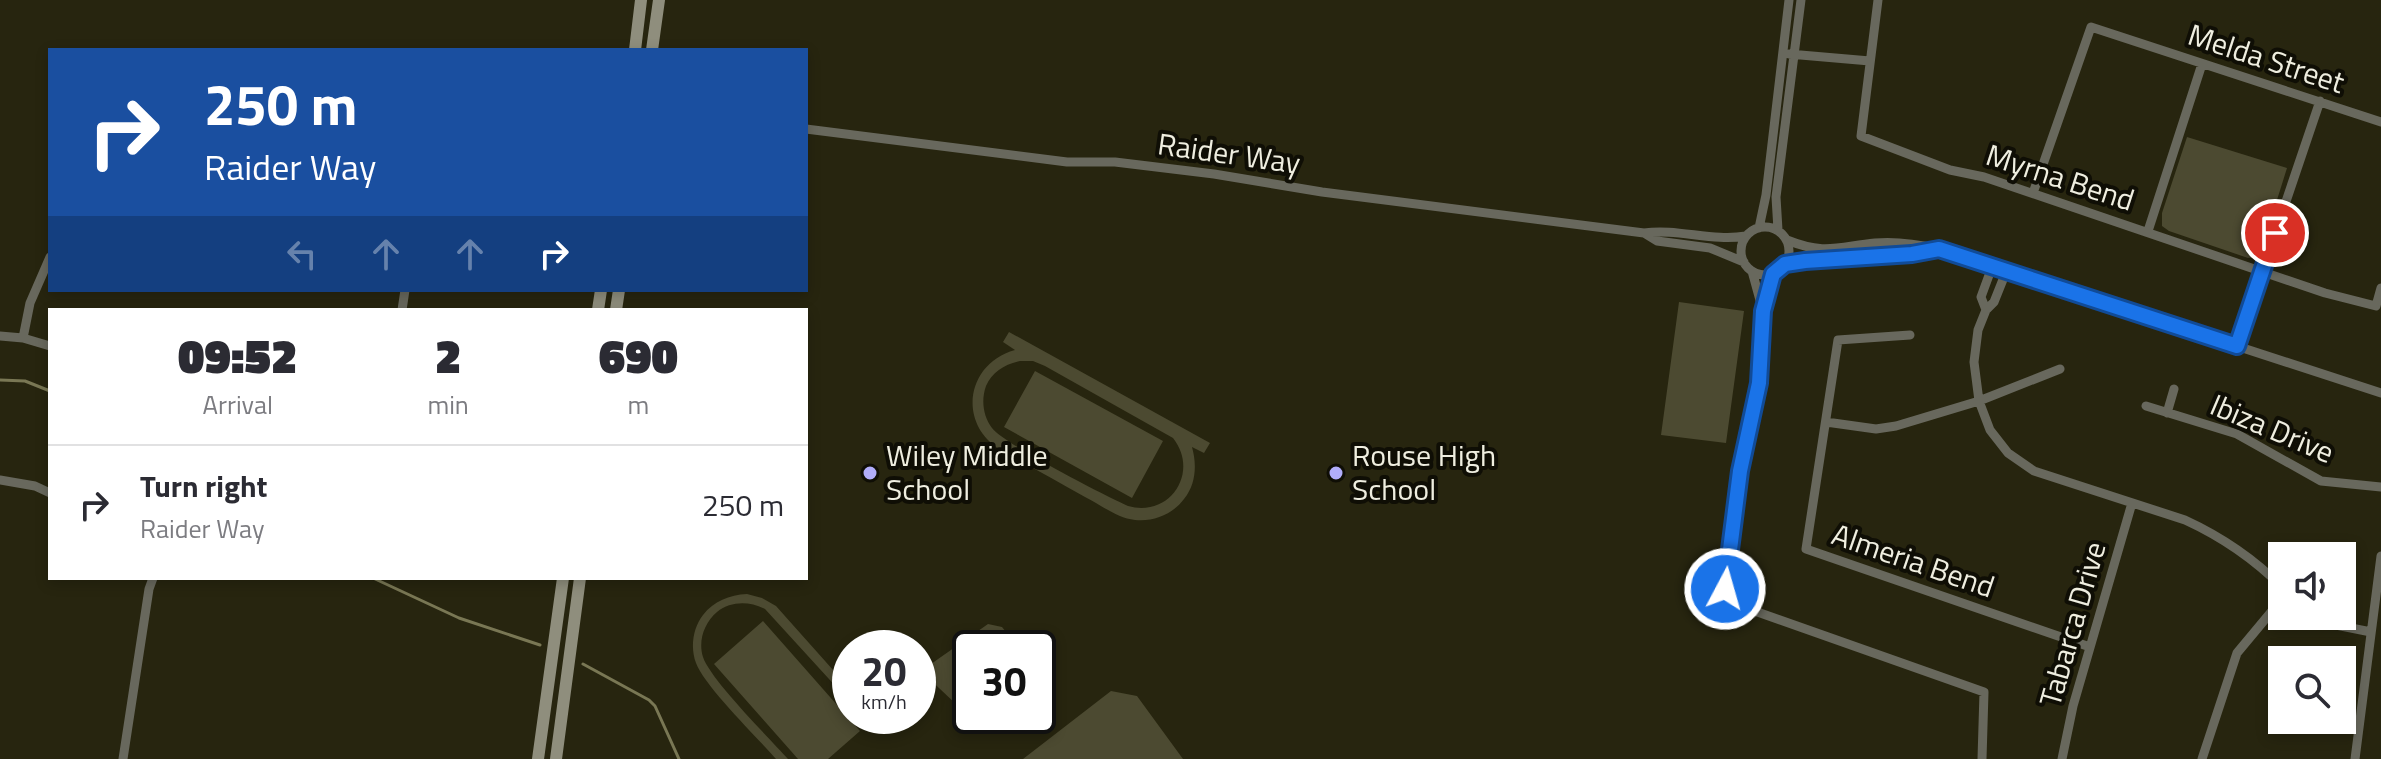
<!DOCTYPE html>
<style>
body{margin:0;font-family:"Titillium Web",sans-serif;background:#f2f2f3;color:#2b2b33;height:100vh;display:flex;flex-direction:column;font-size:30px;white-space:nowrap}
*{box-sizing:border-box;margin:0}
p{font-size:26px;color:#7c7c81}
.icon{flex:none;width:44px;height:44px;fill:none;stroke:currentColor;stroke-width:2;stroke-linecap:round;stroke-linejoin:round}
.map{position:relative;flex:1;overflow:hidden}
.panel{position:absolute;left:48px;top:308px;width:760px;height:272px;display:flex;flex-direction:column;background:#fff;border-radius:0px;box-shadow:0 4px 12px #0003}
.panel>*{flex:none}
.guide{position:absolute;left:48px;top:48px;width:760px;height:244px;border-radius:0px;box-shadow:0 4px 12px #0003;background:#1a4fa0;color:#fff;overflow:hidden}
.fabs{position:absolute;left:2268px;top:542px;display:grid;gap:16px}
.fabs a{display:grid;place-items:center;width:88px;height:88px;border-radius:0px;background:#fff;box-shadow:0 4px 12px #0003;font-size:40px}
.speed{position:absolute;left:832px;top:630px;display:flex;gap:16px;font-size:40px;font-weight:700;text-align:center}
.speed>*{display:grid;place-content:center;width:104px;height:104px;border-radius:50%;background:#fff;box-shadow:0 4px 12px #0003;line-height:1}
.speed small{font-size:20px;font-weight:400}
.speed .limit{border:4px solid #111;border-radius:12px;background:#fff;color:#111}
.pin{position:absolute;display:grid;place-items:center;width:68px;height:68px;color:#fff;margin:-34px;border:4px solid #fff;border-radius:50%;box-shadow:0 2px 8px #0007}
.me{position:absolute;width:88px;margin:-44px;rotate:6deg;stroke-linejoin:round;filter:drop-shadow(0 0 6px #0008)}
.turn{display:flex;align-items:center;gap:28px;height:168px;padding:0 24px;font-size:36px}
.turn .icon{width:104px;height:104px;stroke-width:2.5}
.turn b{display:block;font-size:56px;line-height:68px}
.lanes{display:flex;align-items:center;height:76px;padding:0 24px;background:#0003;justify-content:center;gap:40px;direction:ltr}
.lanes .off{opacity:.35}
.eta{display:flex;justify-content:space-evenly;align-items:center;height:136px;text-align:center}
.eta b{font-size:48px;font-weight:800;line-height:56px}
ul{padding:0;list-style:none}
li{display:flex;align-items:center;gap:24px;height:120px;padding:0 24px;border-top:2px solid #e1e1e2}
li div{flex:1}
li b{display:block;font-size:30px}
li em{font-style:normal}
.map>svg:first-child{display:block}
</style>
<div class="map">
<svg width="2381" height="759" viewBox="0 0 2381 759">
<rect width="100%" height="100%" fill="#27250f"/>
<path fill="#4c4a31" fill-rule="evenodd" d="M2187,137L2287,168L2261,251L2256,257L2248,258L2169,231L2162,226V213Z
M1679,302L1744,311L1726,443L1661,435Z
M1009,332L1210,443L1204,453L1192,447C1197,465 1196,484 1184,499C1173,514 1154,522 1135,520C1117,518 1101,505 1085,497C1057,481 1028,465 999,449C957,422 967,363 1015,350L1003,342ZM1020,361H1033L1045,366L1173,438C1200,472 1170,518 1128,506C1105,496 1004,444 992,428C983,416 981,400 986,386C992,372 1005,364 1020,361Z
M1035,371L1163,441L1132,498L1004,427Z
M747,594L762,598L776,606L850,689V702L765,609C749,601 731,601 717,612C704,623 698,641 703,657C710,679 770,739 788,759H776C757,737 705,687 696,663C690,647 693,628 703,615C714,601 729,595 747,594Z
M763,621L860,731L828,759H798L714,664Z
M988,624L1002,627L1019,648H970V712L958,706L921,671Z
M1111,691L1137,696L1183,759H1023Z"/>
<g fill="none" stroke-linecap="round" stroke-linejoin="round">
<path stroke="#797754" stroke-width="3" d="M0,380L25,381L50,391
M373,578L459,618L540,645
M583,664L649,700L655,706L679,759"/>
<path stroke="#68685d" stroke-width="9" d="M1878,0L1861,136L1950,170L1984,177L2325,293L2376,306L2381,288
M1789,54L1870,61
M806,129L1067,162H1115L1214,174L1322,192L1644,233C1678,228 1712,242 1746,236
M2033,193L2091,27L2381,122
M1741 251a24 24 0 1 1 48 0a24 24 0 1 1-48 0Z
M1759,228L1766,195L1789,0
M1778,230L1776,197L1801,0
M2148,231L2202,64
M1644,233L1657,241L1710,248L1744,262
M1787,240C1824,255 1837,247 1875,243C1897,241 1917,244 1939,249L2381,393
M1785,264L1936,250
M1752,271L1763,311
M2006,272L1994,302L1986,310L1978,330L1974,362L1979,401L1990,430L2008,453L2034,471L2185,520C2222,537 2253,558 2282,587
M1773,274L1763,311L1759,383L1740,471L1725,579L1727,598L1732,603L1984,692L1982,759
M402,310L405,290
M1986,310L1981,297L1992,267
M1910,335L1838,340L1806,549L2090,647
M0,336L23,338L50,346
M23,338L30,303L50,257
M2237,346L2320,101
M2146,406L2237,434L2321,481L2381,487
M2167,413L2174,389
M1826,422L1876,429L1896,426L1979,401L2060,369
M0,480L35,486L50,493
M2313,616L2321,622L2371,632
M123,759L149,589L153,578
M2062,759L2073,706L2132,503
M2202,759L2237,653L2282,599
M2355,759L2381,556"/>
<path stroke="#8f8e7d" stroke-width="12" d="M635,50L641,0
M652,50L659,0
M598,310L601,290
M616,310L619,290
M538,759L563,578
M556,759L580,578"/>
</g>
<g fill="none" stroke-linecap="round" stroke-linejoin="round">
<g stroke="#114b97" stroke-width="20">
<path id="route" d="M1725,589L1740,471L1759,383L1763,311L1773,274L1785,264L1805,261L1912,254L1939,249L2237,346L2275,233"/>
</g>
<use href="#route" stroke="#1a73e8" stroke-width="14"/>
</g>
<g fill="#b1adfa" stroke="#0f0e05" stroke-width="3">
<circle cx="870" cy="473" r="8"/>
<circle cx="1336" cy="473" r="8"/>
</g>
<g text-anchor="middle" stroke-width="8" stroke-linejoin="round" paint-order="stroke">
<g font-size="30" fill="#efeee0" stroke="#0f0e05">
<text transform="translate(2266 59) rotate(18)" y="10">Melda Street</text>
<text transform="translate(1229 154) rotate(8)" y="10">Raider Way</text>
<text transform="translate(2060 178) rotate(18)" y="10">Myrna Bend</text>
<text transform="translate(2272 429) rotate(23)" y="10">Ibiza Drive</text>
<text transform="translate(1913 561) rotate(19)" y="10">Almeria Bend</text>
<text transform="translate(2073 624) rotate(-74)" y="10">Tabarca Drive</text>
</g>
<g font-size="30" fill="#efeee0" stroke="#0f0e05" text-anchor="start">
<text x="886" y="466">Wiley Middle<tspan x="886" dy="34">School</tspan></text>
<text x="1352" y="466">Rouse High<tspan x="1352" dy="34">School</tspan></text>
</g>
</g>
</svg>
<div class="fabs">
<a><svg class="icon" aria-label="sound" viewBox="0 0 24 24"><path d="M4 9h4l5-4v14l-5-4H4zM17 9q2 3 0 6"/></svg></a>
<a><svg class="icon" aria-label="search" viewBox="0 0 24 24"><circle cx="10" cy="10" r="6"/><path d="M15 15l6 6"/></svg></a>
</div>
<div class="speed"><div>20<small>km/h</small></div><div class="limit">30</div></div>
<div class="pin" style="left:2275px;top:233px;background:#d93025"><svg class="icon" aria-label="arrive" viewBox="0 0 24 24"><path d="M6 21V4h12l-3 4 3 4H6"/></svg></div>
<svg class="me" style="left:1725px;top:589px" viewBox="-20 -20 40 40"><circle r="17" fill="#1a73e8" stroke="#fff" stroke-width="3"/><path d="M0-11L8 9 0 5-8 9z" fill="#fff"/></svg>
<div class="guide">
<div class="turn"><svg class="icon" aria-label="right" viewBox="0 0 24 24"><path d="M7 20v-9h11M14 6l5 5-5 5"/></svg><div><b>250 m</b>Raider Way</div></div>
<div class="lanes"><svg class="icon off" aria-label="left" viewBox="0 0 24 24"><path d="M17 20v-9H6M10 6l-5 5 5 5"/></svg><svg class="icon off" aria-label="ahead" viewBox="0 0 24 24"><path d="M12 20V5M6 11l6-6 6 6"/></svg><svg class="icon off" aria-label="ahead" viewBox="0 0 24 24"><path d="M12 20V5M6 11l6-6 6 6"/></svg><svg class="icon" aria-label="right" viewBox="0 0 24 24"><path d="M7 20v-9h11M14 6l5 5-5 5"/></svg></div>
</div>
<section class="panel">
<div class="eta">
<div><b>09:52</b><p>Arrival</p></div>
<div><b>2</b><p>min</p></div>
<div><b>690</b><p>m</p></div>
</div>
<ul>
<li><svg class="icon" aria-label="right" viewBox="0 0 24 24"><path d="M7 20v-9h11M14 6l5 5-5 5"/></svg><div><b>Turn right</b><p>Raider Way</p></div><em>250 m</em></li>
</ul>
</section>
</div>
